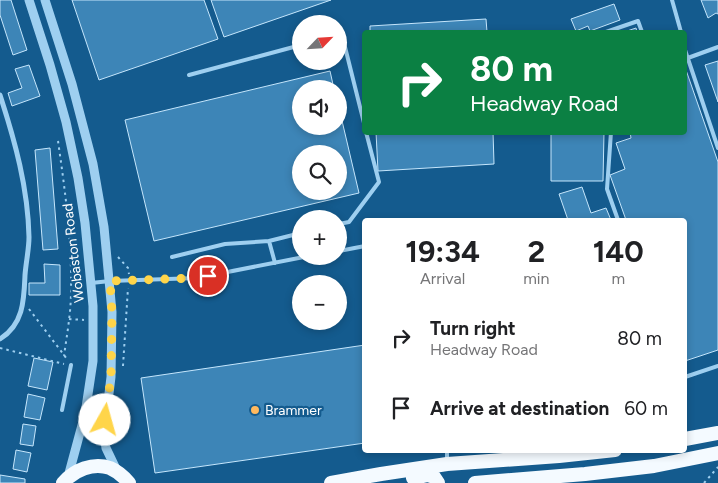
<!DOCTYPE html>
<meta charset="utf-8">
<style>
body{margin:0;font-family:Figtree,sans-serif;background:#f6f6f6;color:#202124;height:100vh;display:flex;flex-direction:column;font-size:19px;white-space:nowrap}
*{box-sizing:border-box;margin:0}
p{font-size:16px;color:#757577}
.icon{flex:none;width:28px;height:28px;fill:none;stroke:currentColor;stroke-width:2;stroke-linecap:round;stroke-linejoin:round}
.map{position:relative;flex:1;overflow:hidden}
.panel{position:absolute;left:362px;top:218px;width:325px;height:235px;display:flex;flex-direction:column;background:#fff;border-radius:5px;box-shadow:0 2px 8px #0003}
.panel>*{flex:none}
.guide{position:absolute;left:362px;top:30px;width:325px;height:105px;border-radius:5px;box-shadow:0 2px 8px #0003;background:#0b8043;color:#fff;overflow:hidden}
.needle{width:32px;rotate:65deg}
.controls{position:absolute;left:292px;top:15px;display:grid;gap:10px}
.controls a{display:grid;place-items:center;width:55px;height:55px;border-radius:50%;background:#fff;box-shadow:0 2px 8px #0003;font-size:25px}
.pin{position:absolute;display:grid;place-items:center;width:42px;height:42px;color:#fff;margin:-21px;border:2px solid #fff;border-radius:50%;box-shadow:0 1px 5px #0007}
.me{position:absolute;width:55px;margin:-28px;rotate:7deg;stroke-linejoin:round;filter:drop-shadow(0 0 4px #0008)}
.turn{display:flex;align-items:center;gap:18px;height:105px;padding:0 25px;font-size:22px}
.turn .icon{width:65px;height:65px;stroke-width:2.5}
.turn b{display:block;font-size:35px;line-height:42px}
.eta{display:flex;justify-content:space-evenly;align-items:center;height:85px;text-align:center}
.eta b{font-size:30px;font-weight:700;line-height:35px}
ul{padding:0;list-style:none}
li{display:flex;align-items:center;gap:15px;height:70px;padding:0 25px}
li div{flex:1}
li b{display:block;font-size:19px}
li em{font-style:normal}
.map>svg:first-child{display:block}
</style>
<div class="map">
<svg width="718" height="483" viewBox="0 0 718 483">
<rect width="100%" height="100%" fill="#145b8e"/>
<path fill="#3d85b7" stroke="#c5e6fc" fill-rule="evenodd" d="M0,0H11L27,50L13,55L0,15Z
M72,0H204L218,39L99,80Z
M211,0H331L224,37Z
M701,0H718V14L716,13L708,18Z
M614,4L620,20L590,31L588,26L576,31L571,19Z
M486,19L487,32H370V26Z
M636,28L637,32H624Z
M718,61V102L705,65Z
M29,65L40,96L12,106L8,93L22,88L15,69Z
M685,70H686L718,162V350L685,361V220H626L610,175L625,169L616,143L631,138L630,132H685Z
M330,71L334,89H301V126H339V108L359,193L154,241L125,120ZM301,154H339V191H301Z
M376,132H493L494,164L378,171Z
M551,132H604L603,181H551Z
M50,148L58,249L43,250L35,150Z
M582,187L591,213L606,208L611,220H568L559,194Z
M44,264L60,265V295H29V283H45Z
M365,345V443L155,473L141,378Z
M34,358L53,362L47,390L28,386Z
M28,394L45,398L40,420L24,417Z
M23,424L36,426L33,446L20,444Z
M16,450L31,453L27,472L13,469Z
M0,475L25,479V483H0Z"/>
<g fill="none" stroke-linecap="round" stroke-linejoin="round">
<path stroke="#9ecff0" stroke-width="2" stroke-dasharray="2.5 4" stroke-linecap="butt" d="M58,141C65,190 72,241 71,291C71,313 67,334 64,356
M118,257L128,268L129,274
M29,309L67,359
M69,319L84,320
M0,348L64,364
M123,366L128,288
M704,483L718,467"/>
<path stroke="#9ecff0" stroke-width="4" d="M672,0L681,32
M606,32L638,21L642,32
M339,36L342,35L365,127
M685,50L718,148
M685,59L718,47
M189,75L301,45
M611,132L607,189L618,220
M339,224L349,222L379,182L366,132
M339,251L365,246
M172,257L225,244L269,241
M275,263L269,241L301,233
M91,283L110,281L197,278L309,256
M685,377L718,366
M62,410L71,365
M447,450V462"/>
<path stroke="#9ecff0" stroke-width="5" d="M0,95C15,141 28,188 29,237C29,249 26,262 25,275C24,299 24,324 0,339"/>
<path stroke="#9ecff0" stroke-width="9" d="M29,0L50,65L66,122L78,178L85,223L93,306V361L85,414L68,477
M45,0L72,84L93,164L104,227L112,312L111,377L104,434L106,448L117,471"/>
<path stroke="#f4faff" stroke-width="14" d="M685,439L718,433
M413,478L428,475L434,477L438,483
M63,483C74,470 93,462 110,468C117,471 124,477 129,483
M331,483L381,474L447,464L559,456L615,450
M475,483L585,474L654,466L718,453"/>
</g>
<g fill="none" stroke-linecap="round" stroke-linejoin="round">
<path stroke="#ffd54a" stroke-width="9" stroke-dasharray="0 16.2" d="M105,420L111,377L112,312L110,281L197,278L208,276"/>
</g>
<circle fill="#ffb95e" stroke="#145b8e" stroke-width="2" cx="255" cy="410" r="5"/>
<g text-anchor="middle" stroke-width="4.5" stroke-linejoin="round" paint-order="stroke">
<g font-size="14" fill="#fff" stroke="#145b8e">
<text transform="translate(73 253) rotate(-97)" y="5">Wobaston Road</text>
</g>
<g font-size="14" fill="#fff" stroke="#145b8e" text-anchor="start">
<text x="265" y="415">Brammer</text>
</g>
</g>
</svg>
<div class="controls">
<a><svg class="needle" viewBox="-14 -14 28 28"><path d="M0-13l5 13h-10z" fill="#e53935"/><path d="M0 13l5-13h-10z" fill="#757577"/></svg></a>
<a><svg class="icon" aria-label="sound" viewBox="0 0 24 24"><path d="M4 9h4l5-4v14l-5-4H4zM17 9q2 3 0 6"/></svg></a>
<a><svg class="icon" aria-label="search" viewBox="0 0 24 24"><circle cx="10" cy="10" r="6"/><path d="M15 15l6 6"/></svg></a>
<a>+</a>
<a>−</a>
</div>
<div class="pin" style="left:208px;top:276px;background:#d93025"><svg class="icon" aria-label="arrive" viewBox="0 0 24 24"><path d="M6 21V4h12l-3 4 3 4H6"/></svg></div>
<svg class="me" style="left:105px;top:420px" viewBox="-20 -20 40 40"><circle r="19" fill="#fff"/><path d="M0-13L10 11 0 6-10 11z" fill="#ffd54a"/></svg>
<div class="guide">
<div class="turn"><svg class="icon" aria-label="right" viewBox="0 0 24 24"><path d="M7 20v-9h11M14 6l5 5-5 5"/></svg><div><b>80 m</b>Headway Road</div></div>
</div>
<section class="panel">
<div class="eta">
<div><b>19:34</b><p>Arrival</p></div>
<div><b>2</b><p>min</p></div>
<div><b>140</b><p>m</p></div>
</div>
<ul>
<li><svg class="icon" aria-label="right" viewBox="0 0 24 24"><path d="M7 20v-9h11M14 6l5 5-5 5"/></svg><div><b>Turn right</b><p>Headway Road</p></div><em>80 m</em></li>
<li><svg class="icon" aria-label="arrive" viewBox="0 0 24 24"><path d="M6 21V4h12l-3 4 3 4H6"/></svg><div><b>Arrive at destination</b></div><em>60 m</em></li>
</ul>
</section>
</div>
